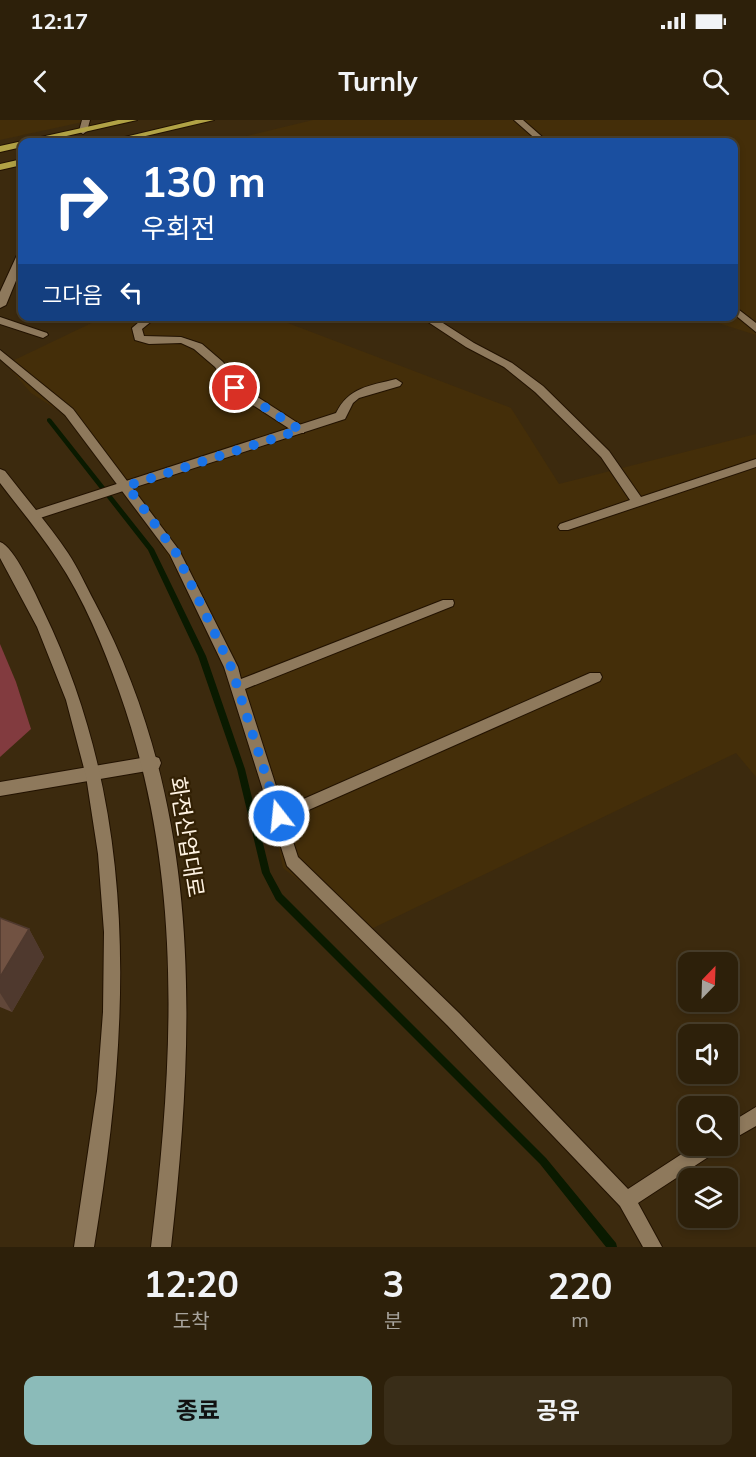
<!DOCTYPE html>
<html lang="ko">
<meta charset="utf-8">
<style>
body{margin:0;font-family:Mulish,"Noto Sans KR",sans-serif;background:#392d18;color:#f1f3f6;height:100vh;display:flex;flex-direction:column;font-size:22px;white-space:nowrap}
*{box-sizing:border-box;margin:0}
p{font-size:20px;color:#a7a39c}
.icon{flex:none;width:33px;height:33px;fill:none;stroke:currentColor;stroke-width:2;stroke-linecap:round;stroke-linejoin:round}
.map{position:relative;height:1127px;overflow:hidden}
.panel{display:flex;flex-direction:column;background:#2d200a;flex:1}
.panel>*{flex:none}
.guide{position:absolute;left:18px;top:18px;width:720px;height:183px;border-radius:12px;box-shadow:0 3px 9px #0003,0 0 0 2px #483e2b;background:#1a4fa0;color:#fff;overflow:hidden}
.needle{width:39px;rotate:23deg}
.controls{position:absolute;left:678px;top:832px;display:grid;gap:12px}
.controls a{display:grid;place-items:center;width:60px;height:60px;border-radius:12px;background:#2d200a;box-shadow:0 3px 9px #0003,0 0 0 2px #483e2b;font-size:30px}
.pin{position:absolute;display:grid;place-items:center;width:51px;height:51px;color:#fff;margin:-26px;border:3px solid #fff;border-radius:50%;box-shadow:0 2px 6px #0007}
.me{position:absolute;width:66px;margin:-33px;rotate:344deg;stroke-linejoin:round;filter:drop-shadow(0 0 4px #0008)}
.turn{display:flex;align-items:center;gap:21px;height:126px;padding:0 24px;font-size:27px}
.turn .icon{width:78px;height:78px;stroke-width:2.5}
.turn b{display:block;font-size:42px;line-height:51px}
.then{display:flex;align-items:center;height:57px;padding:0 24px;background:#0003;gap:12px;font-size:22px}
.eta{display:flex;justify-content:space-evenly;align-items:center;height:102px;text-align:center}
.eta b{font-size:36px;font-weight:700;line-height:42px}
.cta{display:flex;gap:12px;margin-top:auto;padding:12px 24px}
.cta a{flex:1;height:69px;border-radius:12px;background:#8bbbb9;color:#111;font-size:24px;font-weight:700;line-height:69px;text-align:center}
.cta a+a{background:#392d18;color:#f1f3f6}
.status{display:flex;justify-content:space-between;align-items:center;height:42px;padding:0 30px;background:#2d200a;direction:ltr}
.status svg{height:16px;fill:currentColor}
header{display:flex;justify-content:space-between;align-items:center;height:78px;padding:0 24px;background:#2d200a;font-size:27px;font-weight:700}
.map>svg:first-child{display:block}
</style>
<div class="status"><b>12:17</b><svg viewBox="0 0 49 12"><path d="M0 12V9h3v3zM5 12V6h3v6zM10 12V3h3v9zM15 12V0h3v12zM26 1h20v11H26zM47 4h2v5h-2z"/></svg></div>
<header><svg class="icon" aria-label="back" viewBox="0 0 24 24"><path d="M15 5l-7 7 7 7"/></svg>Turnly<svg class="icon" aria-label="search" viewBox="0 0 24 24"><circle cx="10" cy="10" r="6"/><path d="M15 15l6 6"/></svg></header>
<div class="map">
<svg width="756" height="1127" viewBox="0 0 756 1127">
<rect width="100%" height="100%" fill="#3c2a0e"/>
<path fill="#442e09" d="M0,0H92L0,20Z
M313,0H756V215L699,197L734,196V22H222Z
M104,197H272L511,288L559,364L756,314V657L736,633L365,812L283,748L270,688L237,573L199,490L157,417L64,294L31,273L6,244Z"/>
<path fill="#823b3f" d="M0,524L16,562L31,609L0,637Z"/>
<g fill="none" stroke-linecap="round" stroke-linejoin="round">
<path fill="#0a1a00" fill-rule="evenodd" d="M49,298L51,299L154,429L206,536L245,649L270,752L282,774L546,1038L616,1123L617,1127H606L540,1044L276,780L262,753L237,649L198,536L148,430L47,301V299Z"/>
<g stroke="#221200" stroke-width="2">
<path id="lane" d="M82,0H90L87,11L83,14L79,11Z
M514,0H523L548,22H539Z
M734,186L756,203V212L734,194Z
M146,196H158L142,209L144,216L181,217L202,224L223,242L239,265L304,307V313H296L231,271L215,247L194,229L181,223L149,224L135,220L132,208Z
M419,196H432L474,223L512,243L543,266L609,331L641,377L756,339V347L568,410H560L558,407L560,404L630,380L601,337L535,272L504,247L466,227Z
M0,197L47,213L48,215L43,218L0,204Z
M0,230L73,289L179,430L238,547L241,559L443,480H453L454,483L453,486L245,569L283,688L590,553H600L602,557L600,561L286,700L298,737L459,893L628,1069L694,1026H719L716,1032L638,1083L662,1127H643L620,1086L447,905L287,746L224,547L170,435L65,295L0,239Z
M756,987V1006L728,1022V1004Z"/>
</g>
<g stroke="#221200" stroke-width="2">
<path id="street" d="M22,132V146L6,185L0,188V172L17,135Z
M396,259L402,263L400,266L359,278L353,283L345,299L40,398H30L28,395L30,392L336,293C349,267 369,266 396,259Z
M153,636L159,638L161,643L159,648L153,650L0,676V662Z"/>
</g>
<g stroke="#221200" stroke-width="2">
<path id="secondary" d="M0,349L5,351C26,378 49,405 68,433C78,448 86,466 94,481C203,684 196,905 171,1127H151C174,938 184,753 119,571C103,526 84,479 57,439C40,413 19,388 0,363Z
M0,422C14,426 36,475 43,490C142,694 130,910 94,1127H74L97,971L103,892L104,812L98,734L86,656L66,580L37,507L0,438Z"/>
</g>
<g stroke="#221200" stroke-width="2">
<path id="primary" d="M118,0H137L40,22H22V27L0,32V26Z
M196,0H214L120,22H104Z
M22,39V45L0,50V44Z"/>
</g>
<use href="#lane" fill="#8e795c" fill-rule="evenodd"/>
<use href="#street" fill="#8e795c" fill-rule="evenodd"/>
<use href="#secondary" fill="#8e795c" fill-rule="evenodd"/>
<use href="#primary" fill="#b1a245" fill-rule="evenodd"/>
</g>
<path fill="#614739" d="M0,798L29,809L44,837L12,892L0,887Z"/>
<path fill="#4f392e" d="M29,809L44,837L12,892L0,873V857Z"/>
<path fill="#715242" stroke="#4f392e" stroke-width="1.5" d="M0,798L29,809L0,857Z"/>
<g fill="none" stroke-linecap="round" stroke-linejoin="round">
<path stroke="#1a73e8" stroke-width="10" stroke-dasharray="0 18" d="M235,268L300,310L127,366L176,433L231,547L279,696"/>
</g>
<g text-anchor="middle" stroke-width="4.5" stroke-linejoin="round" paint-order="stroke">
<g font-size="22" fill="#fef2e2" stroke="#322004">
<text transform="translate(187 717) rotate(81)" y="8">화전산업대로</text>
</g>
</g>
</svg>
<div class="controls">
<a><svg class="needle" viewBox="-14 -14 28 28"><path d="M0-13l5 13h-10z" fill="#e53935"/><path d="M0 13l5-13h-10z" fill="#a7a39c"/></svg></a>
<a><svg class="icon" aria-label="sound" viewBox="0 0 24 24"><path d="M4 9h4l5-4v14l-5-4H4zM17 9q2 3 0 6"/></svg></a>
<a><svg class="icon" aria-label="search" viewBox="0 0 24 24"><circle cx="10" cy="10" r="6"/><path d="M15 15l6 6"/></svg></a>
<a><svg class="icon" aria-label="layers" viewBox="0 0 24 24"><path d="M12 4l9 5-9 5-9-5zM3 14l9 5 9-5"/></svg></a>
</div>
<div class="pin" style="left:235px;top:268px;background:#d93025"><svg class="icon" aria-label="arrive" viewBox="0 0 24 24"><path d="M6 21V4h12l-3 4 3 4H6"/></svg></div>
<svg class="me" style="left:279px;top:696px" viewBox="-20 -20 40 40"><circle r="17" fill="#1a73e8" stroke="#fff" stroke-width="3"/><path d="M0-11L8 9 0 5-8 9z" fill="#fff"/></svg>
<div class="guide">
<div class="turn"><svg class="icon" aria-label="right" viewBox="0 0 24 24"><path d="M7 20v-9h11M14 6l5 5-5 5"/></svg><div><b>130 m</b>우회전</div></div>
<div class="then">그다음<svg class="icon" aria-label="left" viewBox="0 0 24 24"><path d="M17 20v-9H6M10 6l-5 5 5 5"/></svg></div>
</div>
</div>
<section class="panel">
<div class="eta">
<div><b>12:20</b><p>도착</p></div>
<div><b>3</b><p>분</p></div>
<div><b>220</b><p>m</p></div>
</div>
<div class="cta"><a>종료</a><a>공유</a></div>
</section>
